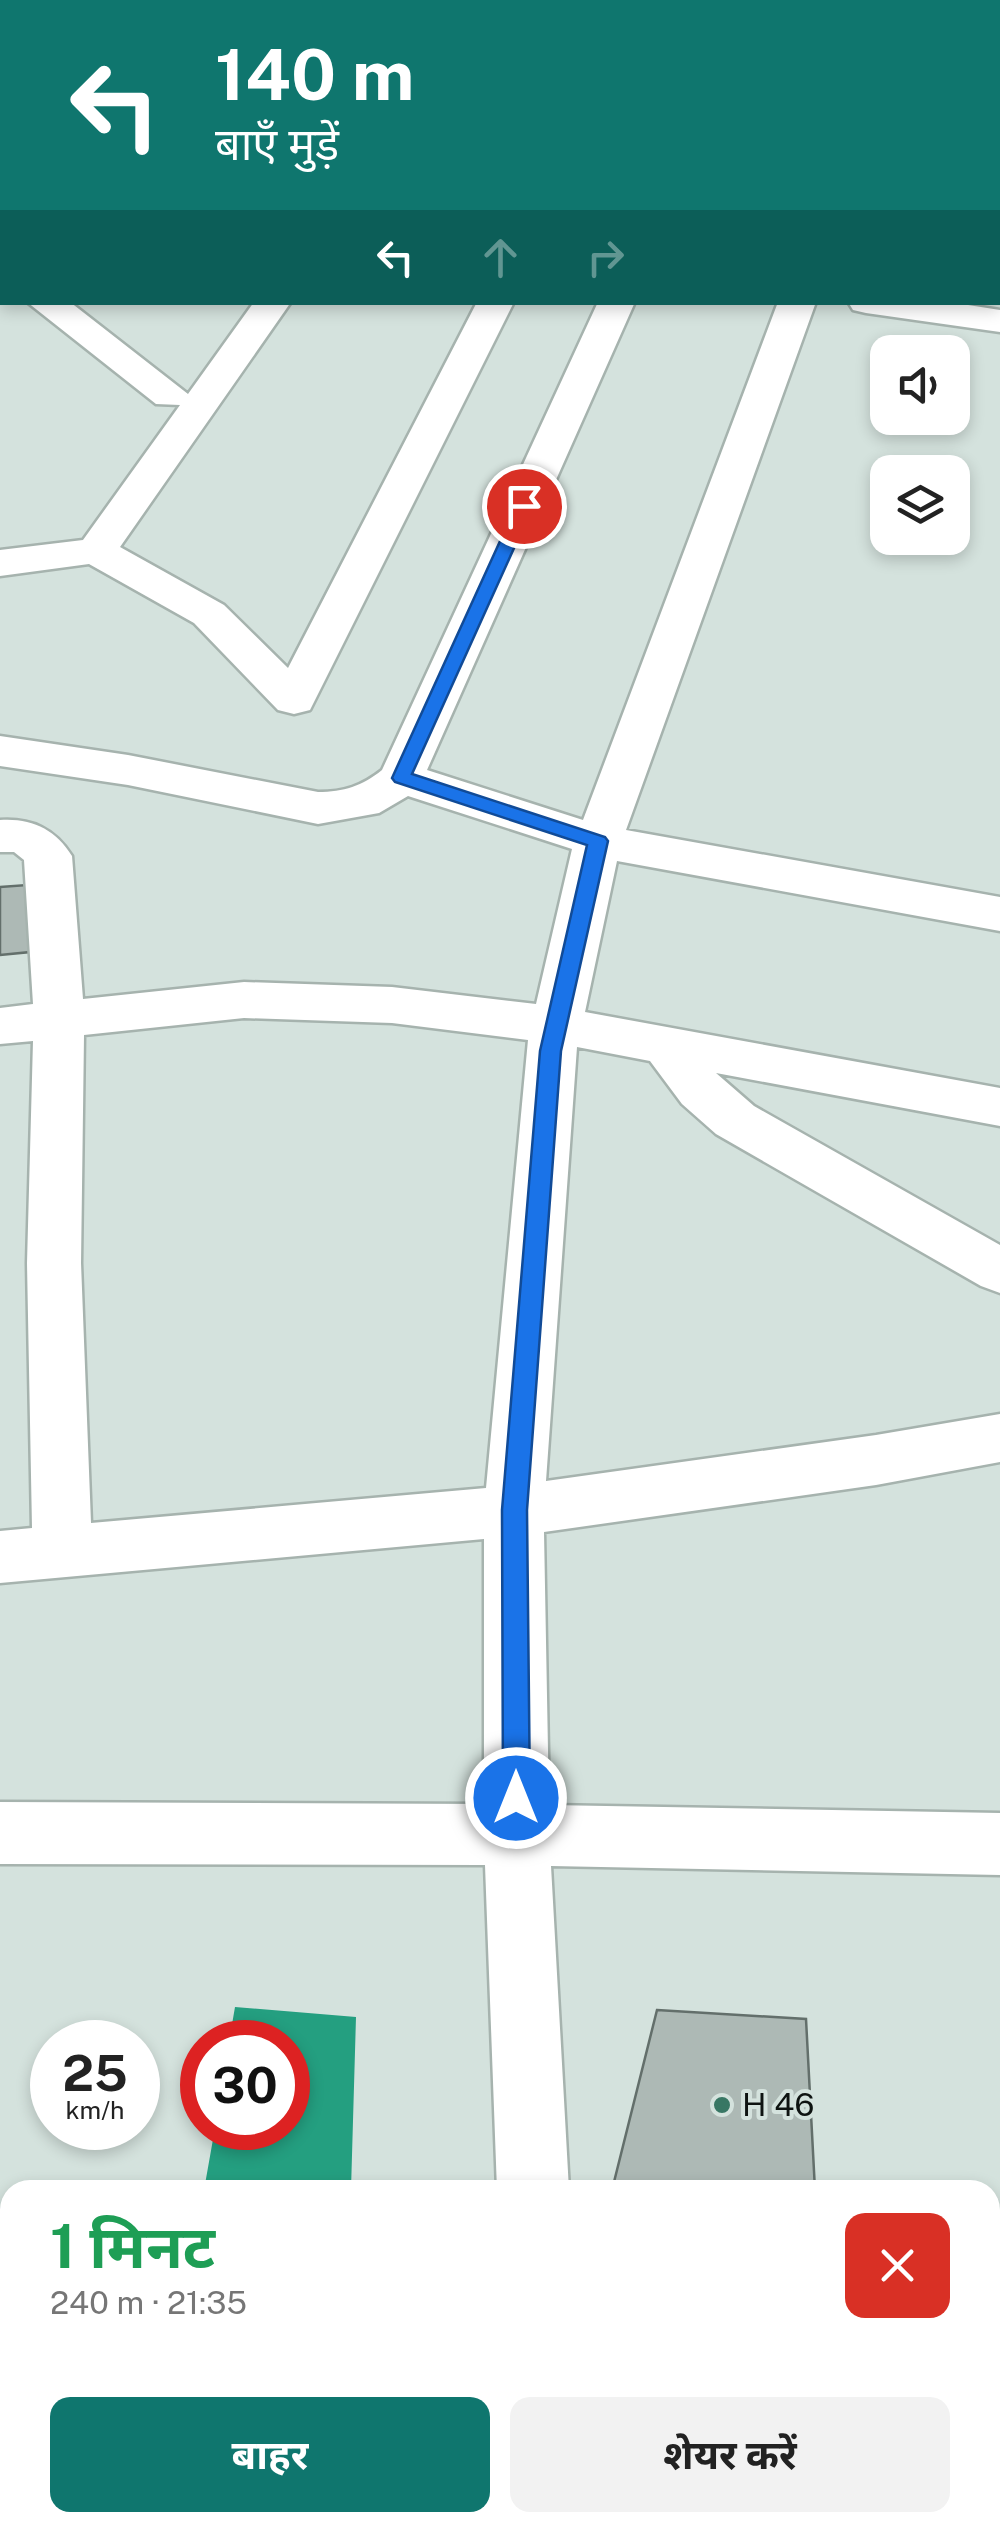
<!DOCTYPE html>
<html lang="hi">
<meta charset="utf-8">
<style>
body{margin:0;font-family:"Public Sans","Noto Sans Devanagari",sans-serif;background:#f2f2f2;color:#222;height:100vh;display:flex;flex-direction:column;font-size:38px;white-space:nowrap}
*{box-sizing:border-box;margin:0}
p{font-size:32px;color:#767676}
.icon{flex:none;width:55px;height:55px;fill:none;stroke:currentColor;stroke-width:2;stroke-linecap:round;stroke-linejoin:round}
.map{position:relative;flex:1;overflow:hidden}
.side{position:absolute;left:0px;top:2180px;width:1000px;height:352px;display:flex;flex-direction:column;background:#fff;border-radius:30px 30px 0 0;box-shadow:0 5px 15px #0003}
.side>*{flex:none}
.banner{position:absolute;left:0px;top:0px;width:1000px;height:305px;box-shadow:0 5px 15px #0003;background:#0f766e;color:#fff;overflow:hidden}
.buttons{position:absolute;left:870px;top:335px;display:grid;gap:20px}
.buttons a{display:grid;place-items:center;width:100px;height:100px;border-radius:20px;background:#fff;box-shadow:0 5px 15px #0003;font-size:50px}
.speed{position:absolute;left:30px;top:2020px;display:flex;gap:20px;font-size:50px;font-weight:700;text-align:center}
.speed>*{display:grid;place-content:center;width:130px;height:130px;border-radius:50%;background:#fff;box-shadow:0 5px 15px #0003;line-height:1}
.speed small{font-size:25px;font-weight:400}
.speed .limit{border:15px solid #d22;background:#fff;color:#111}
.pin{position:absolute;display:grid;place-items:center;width:85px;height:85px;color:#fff;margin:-42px;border:5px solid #fff;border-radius:50%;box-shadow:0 2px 10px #0007}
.me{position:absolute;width:110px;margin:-55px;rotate:0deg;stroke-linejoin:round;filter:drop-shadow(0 0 8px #0008)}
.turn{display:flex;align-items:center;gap:35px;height:210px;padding:0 50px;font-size:45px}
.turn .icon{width:130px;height:130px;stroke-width:2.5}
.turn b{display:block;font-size:70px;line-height:85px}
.lanes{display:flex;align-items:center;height:95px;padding:0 50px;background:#0003;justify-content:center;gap:50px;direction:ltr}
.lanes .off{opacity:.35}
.round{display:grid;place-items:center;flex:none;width:105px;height:105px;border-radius:20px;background:#f2f2f2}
.headline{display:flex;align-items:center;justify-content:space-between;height:170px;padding:0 50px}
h1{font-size:60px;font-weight:700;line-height:75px;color:#1e9e55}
.button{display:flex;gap:20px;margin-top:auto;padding:20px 50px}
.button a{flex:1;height:115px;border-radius:20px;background:#0f766e;color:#fff;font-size:40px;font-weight:700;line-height:115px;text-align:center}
.button a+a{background:#f2f2f2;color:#222}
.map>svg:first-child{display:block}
</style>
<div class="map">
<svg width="1000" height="2532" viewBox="0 0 1000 2532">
<rect width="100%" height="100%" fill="#d4e2dd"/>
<path fill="#249f80" d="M235,2007L356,2017L351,2190H204L215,2128H288V2042H229Z"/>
<path fill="#adb9b5" stroke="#636f6b" stroke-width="2.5" d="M27,885L30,952L0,955V887Z
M657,2010L806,2019L815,2190H612Z"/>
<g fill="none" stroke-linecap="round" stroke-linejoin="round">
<g stroke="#a6b3ae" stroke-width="5">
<path id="street" d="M87,0H226L227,2H89Z
M526,0H558L559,2H527Z
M936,0H977L978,2H938Z
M0,105H2V127H0Z
M998,123H1000V143H998Z
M998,190H1000V212H998Z
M0,279H2V301H0Z
M27,302H70L188,394L254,302H291L120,547L224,605L288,668L477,302H514L310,710L294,714L278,710L194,623L89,564L0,576V550L83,540L180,405L156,404Z
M598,302H635L427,770L583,820L778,302H816L626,830L1000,897V931L617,861L585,1012L1000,1088V1126L716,1073L754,1106L1000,1245V1293L981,1286L716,1134L682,1104L650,1061L577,1047L546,1481L876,1435L1000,1414V1462L876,1485L544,1532L549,1805L1000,1813V1875L551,1866L569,2190H497L485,1865L0,1864V1802L484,1804V1539L0,1583V1531L32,1528L27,1263L33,1041L0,1044V1008L33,1004L24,860L14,852H0V820C32,818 55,829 72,856L83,999L244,982L392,987L536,1004L572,849L408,796L379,813L318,824L128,785L0,766V736L128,755L318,792C344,792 362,786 382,770ZM244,1018L392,1023L528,1040L486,1488L91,1523L81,1263L84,1035Z
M848,302H949L1000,310V332L866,313L853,310Z
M0,2241H10V2315H0Z
M990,2248H1000V2322H990Z
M493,2522H571L570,2532H492Z"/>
</g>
<use href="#street" fill="#fff" fill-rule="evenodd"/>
</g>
<path fill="#1a73e8" stroke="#114b97" stroke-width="2.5" d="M524,501L533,506L412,774L605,837L608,841L561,1051L527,1510L530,1798L526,1807L516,1811L507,1807L503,1798L502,1510L540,1051L587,845L395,782L392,778L516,506Z"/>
<circle fill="#387764" stroke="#d4e2dd" stroke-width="4" cx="722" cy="2105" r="10"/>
<g text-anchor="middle" stroke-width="8" stroke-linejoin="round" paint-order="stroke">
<g font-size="32" fill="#0e1311" stroke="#d4e2dd" text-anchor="start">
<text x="742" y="2116">H 46</text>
</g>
</g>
</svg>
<div class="buttons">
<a><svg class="icon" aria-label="sound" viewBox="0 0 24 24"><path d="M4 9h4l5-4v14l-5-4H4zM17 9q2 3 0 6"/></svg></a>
<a><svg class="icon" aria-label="layers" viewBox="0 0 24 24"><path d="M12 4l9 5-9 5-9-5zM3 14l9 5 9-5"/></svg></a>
</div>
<div class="speed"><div>25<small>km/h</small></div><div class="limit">30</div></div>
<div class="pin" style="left:524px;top:506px;background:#d93025"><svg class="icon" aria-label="arrive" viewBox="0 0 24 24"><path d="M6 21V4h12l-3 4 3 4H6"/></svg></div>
<svg class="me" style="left:516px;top:1798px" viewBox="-20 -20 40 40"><circle r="17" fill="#1a73e8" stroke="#fff" stroke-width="3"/><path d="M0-11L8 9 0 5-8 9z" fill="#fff"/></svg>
<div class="banner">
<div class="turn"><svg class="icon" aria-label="left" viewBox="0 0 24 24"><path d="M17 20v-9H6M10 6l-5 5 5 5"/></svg><div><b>140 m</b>बाएँ मुड़ें</div></div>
<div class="lanes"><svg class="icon" aria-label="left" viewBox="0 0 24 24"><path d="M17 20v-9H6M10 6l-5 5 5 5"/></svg><svg class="icon off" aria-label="ahead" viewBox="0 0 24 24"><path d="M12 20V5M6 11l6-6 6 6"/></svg><svg class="icon off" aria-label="right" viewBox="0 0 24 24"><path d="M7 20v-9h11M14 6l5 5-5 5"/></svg></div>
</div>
<section class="side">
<div class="headline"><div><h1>1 मिनट</h1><p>240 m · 21:35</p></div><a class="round" style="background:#d93025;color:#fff"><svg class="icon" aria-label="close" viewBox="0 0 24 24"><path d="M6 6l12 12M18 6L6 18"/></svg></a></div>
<div class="button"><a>बाहर</a><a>शेयर करें</a></div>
</section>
</div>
